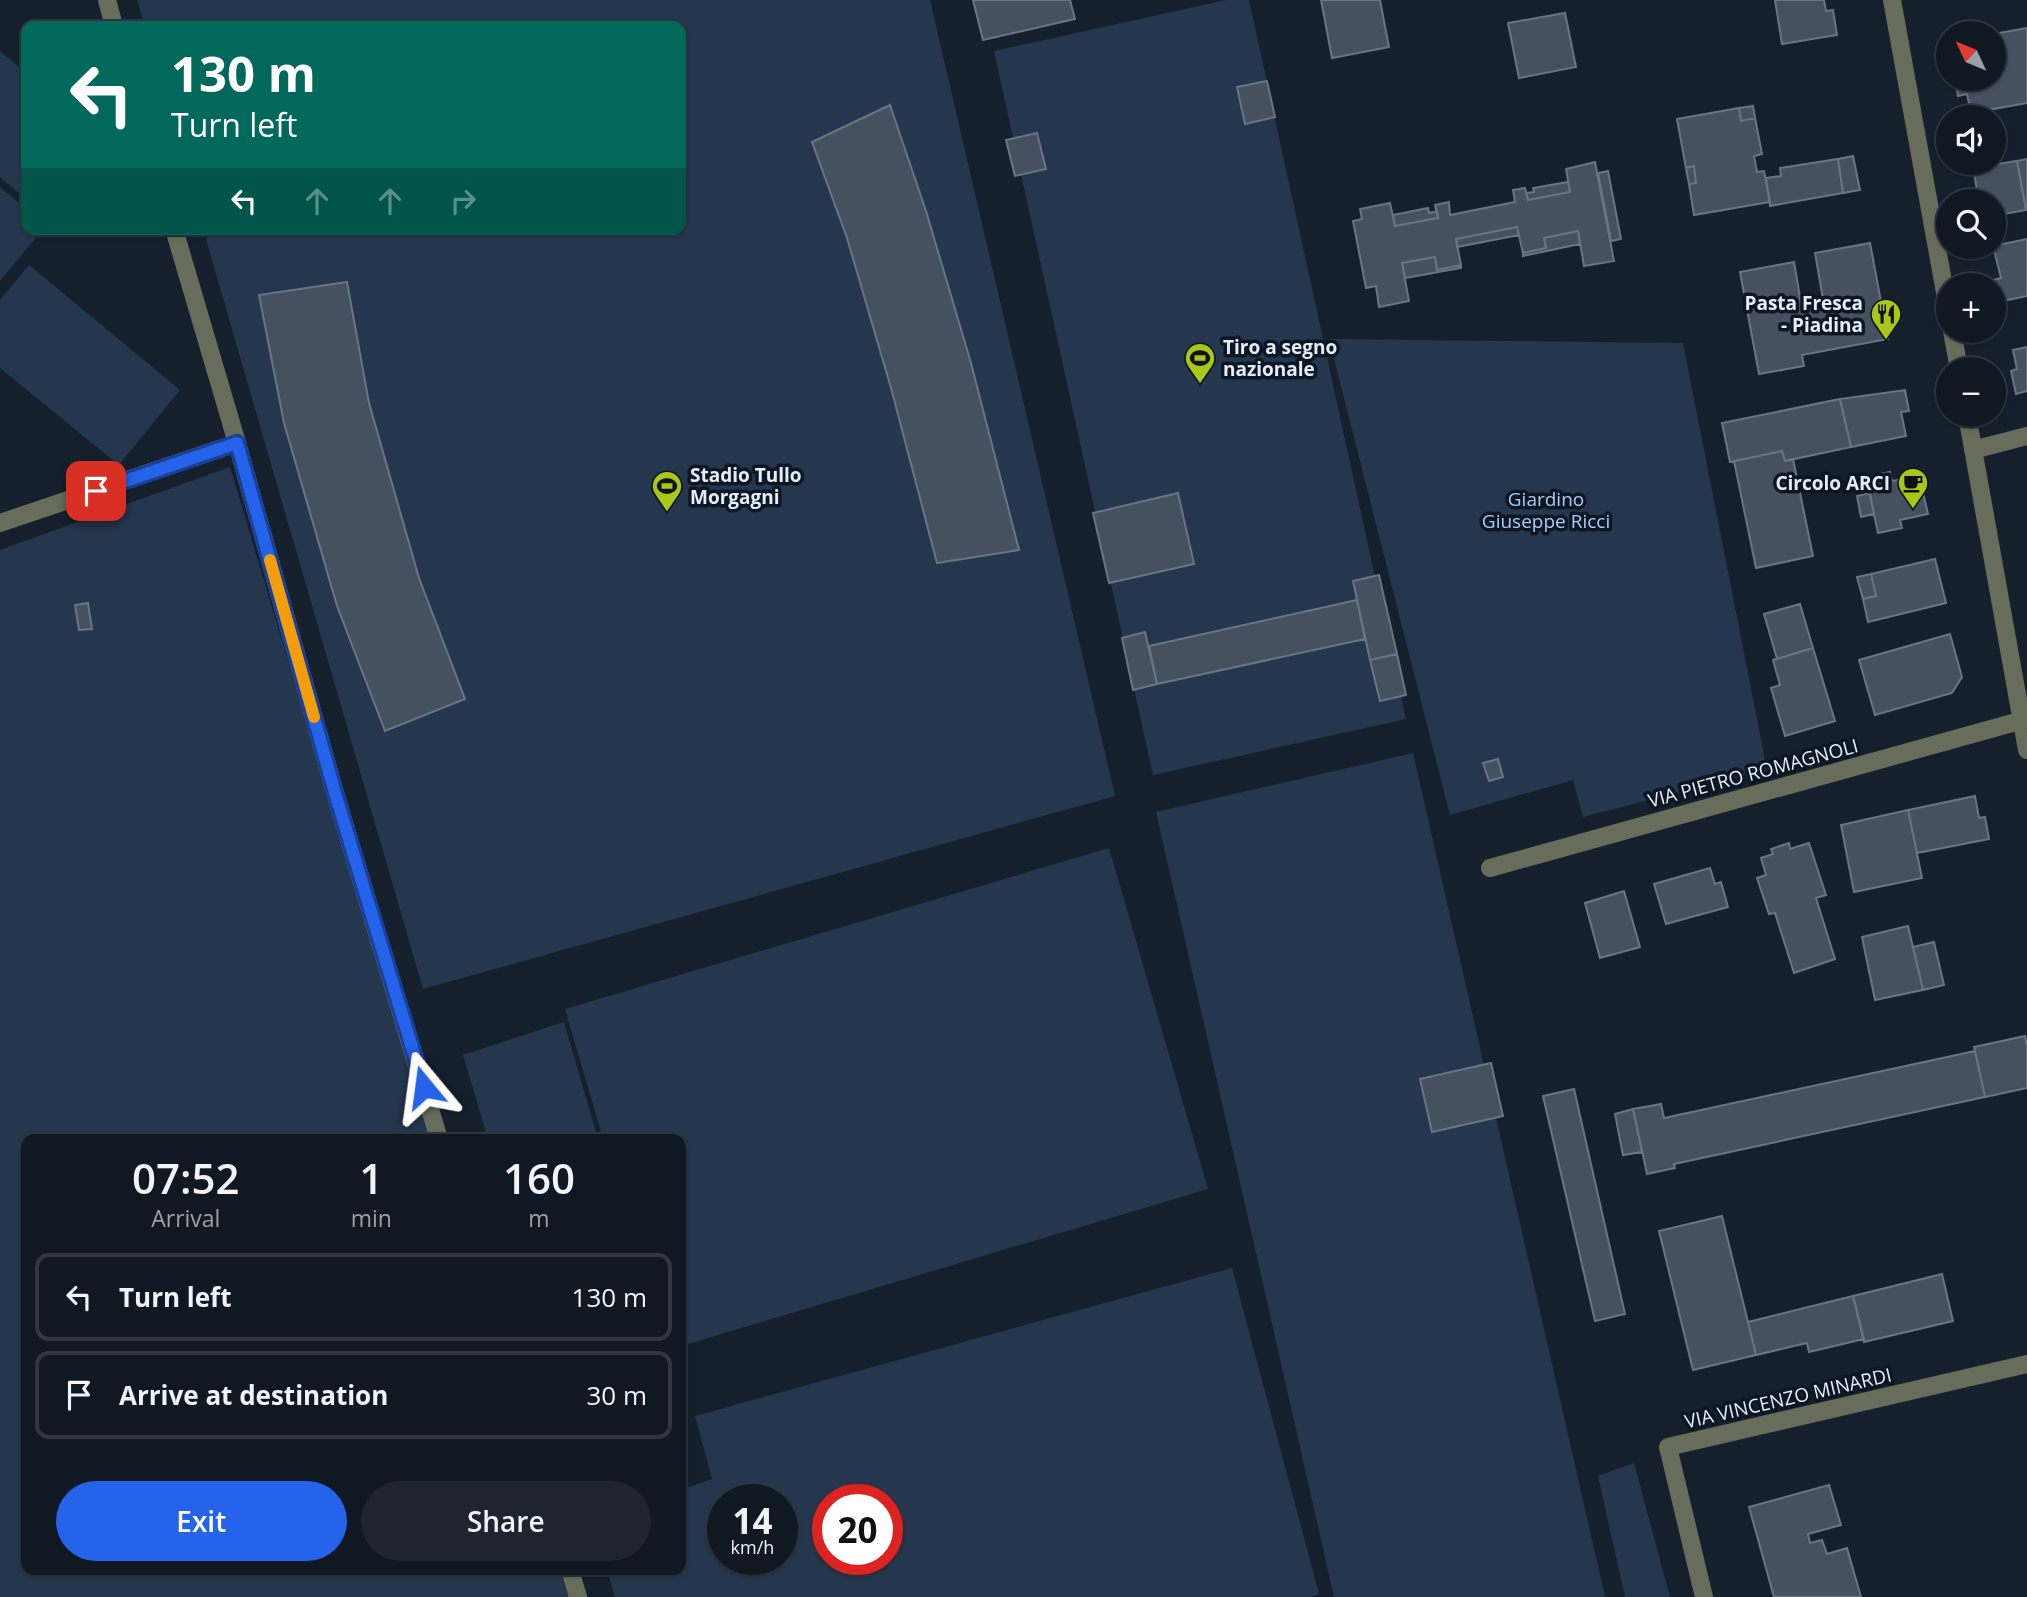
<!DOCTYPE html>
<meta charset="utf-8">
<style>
body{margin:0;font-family:"Open Sans",sans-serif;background:#1e252f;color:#f1f3f6;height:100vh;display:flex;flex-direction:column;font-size:26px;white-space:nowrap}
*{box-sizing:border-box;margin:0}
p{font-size:23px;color:#9ca0a5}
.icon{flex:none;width:38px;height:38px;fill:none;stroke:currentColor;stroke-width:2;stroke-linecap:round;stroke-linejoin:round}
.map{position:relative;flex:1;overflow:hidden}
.side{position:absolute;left:21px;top:1134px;width:665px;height:441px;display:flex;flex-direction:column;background:#101822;border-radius:14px;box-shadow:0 2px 5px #0004,0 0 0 2px #303740}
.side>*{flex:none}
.top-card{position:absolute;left:21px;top:21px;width:665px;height:214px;border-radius:14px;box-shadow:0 2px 5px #0004,0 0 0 2px #303740;background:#00695c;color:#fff;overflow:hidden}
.needle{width:46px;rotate:314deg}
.fabs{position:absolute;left:1936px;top:21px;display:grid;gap:14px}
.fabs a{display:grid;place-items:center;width:70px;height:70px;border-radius:50%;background:#101822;box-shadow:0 2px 5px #0004,0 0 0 2px #303740;font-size:35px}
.speed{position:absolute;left:707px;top:1484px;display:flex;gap:14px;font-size:35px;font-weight:700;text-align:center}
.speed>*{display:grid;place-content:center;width:91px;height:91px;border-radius:50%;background:#101822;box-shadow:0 2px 5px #0004,0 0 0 2px #303740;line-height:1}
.speed small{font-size:18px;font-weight:400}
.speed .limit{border:10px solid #d22;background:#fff;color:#111}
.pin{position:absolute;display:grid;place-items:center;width:60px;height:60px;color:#fff;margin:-30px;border-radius:14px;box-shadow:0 4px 10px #0006}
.me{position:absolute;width:77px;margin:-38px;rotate:344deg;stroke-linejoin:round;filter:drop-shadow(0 0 5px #0008)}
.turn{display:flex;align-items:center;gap:24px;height:147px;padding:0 35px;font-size:32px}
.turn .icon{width:91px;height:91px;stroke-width:2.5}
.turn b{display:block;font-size:49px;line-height:60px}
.lanes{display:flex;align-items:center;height:66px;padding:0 35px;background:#0003;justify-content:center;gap:35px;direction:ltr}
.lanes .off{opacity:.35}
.eta{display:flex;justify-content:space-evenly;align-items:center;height:119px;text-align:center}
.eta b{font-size:42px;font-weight:600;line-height:49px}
.button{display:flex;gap:14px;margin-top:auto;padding:14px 35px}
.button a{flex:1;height:80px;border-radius:42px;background:#2563eb;color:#fff;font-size:28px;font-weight:600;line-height:80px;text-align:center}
.button a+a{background:#1e252f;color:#f1f3f6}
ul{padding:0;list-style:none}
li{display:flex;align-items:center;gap:21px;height:88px;margin:0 14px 10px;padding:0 21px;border:4px solid #303740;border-radius:14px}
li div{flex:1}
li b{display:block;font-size:26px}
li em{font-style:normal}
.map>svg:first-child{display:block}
</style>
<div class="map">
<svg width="2027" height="1597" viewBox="0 0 2027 1597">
<rect width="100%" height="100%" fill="#16202d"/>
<path fill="#25374e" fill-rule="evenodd" d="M137,0H930L1115,796L423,989L203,229H681V26H145Z
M1226,0H1249L1406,719L1153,775L994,51Z
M0,51L26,73V199L0,177Z
M0,187L26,209V229H43L0,281Z
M29,265L180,390L119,465L0,368V300Z
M1329,339L1683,343L1767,770L1583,817L1573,780L1450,815Z
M230,467L431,1139H26V1570H560L568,1597H0V550Z
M1413,753L1605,1597H1334L1156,812Z
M1109,848L1208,1189L681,1346V1139H603L565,1009Z
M564,1022L598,1139H488L463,1055Z
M1232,1268L1319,1594L1310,1597H615L607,1570H681V1490L712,1479L695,1416ZM723,1500H782V1559H723ZM828,1500H887V1559H828Z
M1634,1463L1670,1597H1625L1598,1476Z"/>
<path fill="#465160" stroke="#697484" stroke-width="2" d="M973,0H1070L1075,19L983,40Z
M1321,0H1380L1389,47L1332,58Z
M1775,0H1824L1826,11L1833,10L1837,35L1782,44Z
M1565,13L1576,67L1519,78L1508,23Z
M2027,28V103L1971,113L1967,94L1958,96L1955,79H1993V34Z
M1267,81L1275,117L1245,124L1237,87Z
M890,105L926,211L971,363L1019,550L937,563L891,388L847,238L812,142Z
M1753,106L1755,118L1741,121L1739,108Z
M1739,108L1741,121L1755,118L1762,154L1754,156L1757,172L1764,171L1770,202L1694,215L1689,184L1696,183L1694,166L1686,168L1677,119Z
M1037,133L1046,169L1015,176L1006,140Z
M1853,156L1860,190L1843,193L1838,159Z
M1838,159L1843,193L1770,206L1766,178L1781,176L1780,168Z
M2027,159V210H2026L2017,161Z
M2017,161L2026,210L1993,216V201H1979L1973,168Z
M1595,162L1614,261L1584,266L1578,231L1544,238L1546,248L1523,253L1517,227L1456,239L1461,265L1437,270L1435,257L1402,263L1409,301L1379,307L1376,286L1366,288L1353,221L1362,219L1360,209L1390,203L1395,226L1438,218L1435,205L1449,202L1450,215L1515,202L1513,190L1525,188L1528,200L1570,192L1566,169Z
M1694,166L1696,183L1689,184L1686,168Z
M1608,171L1621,239L1611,241L1598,173Z
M1568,182L1570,192L1528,200L1526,193L1534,192L1533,188Z
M1428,208L1429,213L1437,211L1438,218L1395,226L1393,215Z
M1517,227L1519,235L1457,247L1456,239Z
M1578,231L1580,244L1523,256V253L1546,248L1544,238Z
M2027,239V296L1998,302L1993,280L2001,278L1993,246Z
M1870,243L1888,339L1802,355L1804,366L1759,374L1740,272L1794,262L1801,303L1823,299L1815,253Z
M1435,257L1437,270L1461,265V268L1405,278L1402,263Z
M347,282L369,403L419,578L465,699L385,731L337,606L284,423L259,295Z
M2027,347V391L2016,394L2011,371L2017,369L2013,350Z
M1905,390L1909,411L1901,412L1906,436L1851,447L1840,399Z
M1840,399L1851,447L1785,461L1782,451L1730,462L1722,423Z
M1782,451L1785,461L1793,459L1813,556L1756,568L1734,461Z
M1890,472L1892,481L1919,476L1928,514L1900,520L1902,528L1878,533L1866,477Z
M1178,493L1194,564L1109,583L1093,513Z
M1870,493L1874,514L1861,517L1857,496Z
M1935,559L1946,603L1868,622L1863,599L1876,596L1871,574Z
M1871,574L1876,596L1863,599L1857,577Z
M1379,575L1397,654L1370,660L1353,581Z
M1357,600L1365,639L1157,684L1149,646Z
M88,603L92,629L79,630L75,605Z
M1800,604L1813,648L1777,659L1764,614Z
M1145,632L1157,684L1133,690L1122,638Z
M1950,634L1962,677L1952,693L1875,715L1859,660Z
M1813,648L1835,721L1785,736L1771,688L1780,685L1773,660Z
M1397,654L1406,695L1380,701L1370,660Z
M1498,759L1503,777L1489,781L1483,763Z
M1975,796L1979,818L1985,817L1989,839L1917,853L1908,810Z
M1908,810L1922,878L1854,892L1841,825Z
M1789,843L1790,849L1809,843L1826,895L1816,898L1835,959L1794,973L1775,913L1769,914L1757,878L1766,875L1761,858L1773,854L1771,849Z
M1710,868L1715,884L1721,882L1728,907L1666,924L1654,884Z
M1624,891L1640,947L1600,958L1585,903Z
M1908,926L1923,990L1875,1000L1862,937Z
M1934,942L1944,985L1923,990L1913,947Z
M2025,1036L2027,1047V1088L1985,1097L1974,1047Z
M1975,1051L1985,1097L1674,1164L1675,1168L1647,1174L1633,1109L1661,1104L1664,1118Z
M1491,1063L1503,1116L1432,1132L1420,1079Z
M1574,1089L1625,1314L1595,1321L1543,1096Z
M1633,1109L1642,1152L1623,1155L1615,1114Z
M1722,1216L1756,1355L1693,1370L1659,1231Z
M1942,1274L1953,1321L1864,1342L1853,1296Z
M1853,1296L1864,1339L1809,1352L1807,1343L1756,1355L1748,1322Z
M1829,1485L1841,1525L1808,1534L1810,1543L1822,1540L1827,1554L1847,1548L1861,1597H1774L1749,1507Z"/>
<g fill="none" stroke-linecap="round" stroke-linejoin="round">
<path stroke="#686d5b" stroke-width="18" d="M107,0L114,26
M237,443L335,793L439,1139
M0,523L237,443L174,229
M570,1570L578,1597"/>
<path stroke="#686d5b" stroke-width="18" d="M1892,0L1948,309
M1952,331L1959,369
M1967,415L2027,750
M1973,450L2027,436
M1490,868L2027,719
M1704,1597L1668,1447L2027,1364"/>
</g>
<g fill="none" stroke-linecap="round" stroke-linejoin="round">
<g stroke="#184099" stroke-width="18">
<path id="route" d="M96,491L237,443L335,793L424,1087"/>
</g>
<use href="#route" stroke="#2563eb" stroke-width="12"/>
<path stroke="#f59e0b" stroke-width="12" d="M270,560L314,717"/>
</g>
<defs>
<g id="restaurant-pin" transform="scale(1.575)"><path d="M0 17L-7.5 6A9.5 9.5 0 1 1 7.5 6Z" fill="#a9c719" stroke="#0d1623"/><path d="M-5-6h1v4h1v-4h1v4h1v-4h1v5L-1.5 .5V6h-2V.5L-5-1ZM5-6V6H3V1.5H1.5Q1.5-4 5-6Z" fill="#111"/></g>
<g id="stadium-pin" transform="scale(1.575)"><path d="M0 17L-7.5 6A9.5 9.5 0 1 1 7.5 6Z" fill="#a9c719" stroke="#0d1623"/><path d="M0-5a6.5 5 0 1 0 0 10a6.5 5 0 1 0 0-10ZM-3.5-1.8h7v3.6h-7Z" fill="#111"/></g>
<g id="cafe-pin" transform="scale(1.575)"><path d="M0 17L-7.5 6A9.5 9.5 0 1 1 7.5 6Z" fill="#a9c719" stroke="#0d1623"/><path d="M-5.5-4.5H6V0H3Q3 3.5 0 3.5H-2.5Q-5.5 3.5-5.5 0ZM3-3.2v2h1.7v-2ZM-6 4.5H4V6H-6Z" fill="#111"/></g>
</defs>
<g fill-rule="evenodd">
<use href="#restaurant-pin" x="1886" y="314"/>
<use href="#stadium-pin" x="1200" y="358"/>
<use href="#cafe-pin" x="1913" y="483"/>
<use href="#stadium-pin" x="667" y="486"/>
</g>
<g text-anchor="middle" stroke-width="7" stroke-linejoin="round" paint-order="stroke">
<g font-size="19" font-weight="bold" fill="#e6edf6" stroke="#0d1623" text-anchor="end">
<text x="1863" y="310">Pasta Fresca<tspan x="1863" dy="22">- Piadina</tspan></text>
<text x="1223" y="354" text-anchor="start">Tiro a segno<tspan x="1223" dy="22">nazionale</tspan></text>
<text x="690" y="482" text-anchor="start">Stadio Tullo<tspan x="690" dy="22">Morgagni</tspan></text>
<text x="1890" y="490">Circolo ARCI</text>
</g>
<g font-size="19" fill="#aacbf9" stroke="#0d1623">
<text x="1546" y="506">Giardino<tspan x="1546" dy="22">Giuseppe Ricci</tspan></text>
</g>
<g font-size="19" fill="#e6edf6" stroke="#0d1623">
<text transform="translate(1753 773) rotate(-15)" y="7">VIA PIETRO ROMAGNOLI</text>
<text transform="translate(1788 1398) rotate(-13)" y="7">VIA VINCENZO MINARDI</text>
</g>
</g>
</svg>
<div class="fabs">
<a><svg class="needle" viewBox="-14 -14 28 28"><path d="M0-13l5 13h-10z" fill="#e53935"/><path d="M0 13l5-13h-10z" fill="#9ca0a5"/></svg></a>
<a><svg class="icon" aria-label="sound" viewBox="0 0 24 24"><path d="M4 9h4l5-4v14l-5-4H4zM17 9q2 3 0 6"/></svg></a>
<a><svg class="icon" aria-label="search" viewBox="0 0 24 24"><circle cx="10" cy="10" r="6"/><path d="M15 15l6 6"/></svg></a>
<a>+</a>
<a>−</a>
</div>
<div class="speed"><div>14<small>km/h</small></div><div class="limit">20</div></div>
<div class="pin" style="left:96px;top:491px;background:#d93025"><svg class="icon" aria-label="arrive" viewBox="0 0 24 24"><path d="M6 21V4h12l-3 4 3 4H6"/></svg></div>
<svg class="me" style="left:424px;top:1087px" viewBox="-20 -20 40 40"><path d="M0-17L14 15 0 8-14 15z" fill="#2563eb" stroke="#fff" stroke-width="4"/></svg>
<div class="top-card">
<div class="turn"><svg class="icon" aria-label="left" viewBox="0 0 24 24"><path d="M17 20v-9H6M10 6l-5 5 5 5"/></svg><div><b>130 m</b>Turn left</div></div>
<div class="lanes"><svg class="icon" aria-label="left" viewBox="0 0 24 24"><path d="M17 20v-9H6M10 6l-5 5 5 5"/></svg><svg class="icon off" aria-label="ahead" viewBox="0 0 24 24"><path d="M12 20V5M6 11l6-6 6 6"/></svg><svg class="icon off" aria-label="ahead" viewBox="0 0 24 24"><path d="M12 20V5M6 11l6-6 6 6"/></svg><svg class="icon off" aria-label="right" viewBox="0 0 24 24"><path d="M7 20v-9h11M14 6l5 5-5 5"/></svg></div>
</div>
<section class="side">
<div class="eta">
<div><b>07:52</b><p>Arrival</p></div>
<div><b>1</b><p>min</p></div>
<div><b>160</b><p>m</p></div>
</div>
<ul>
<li><svg class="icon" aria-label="left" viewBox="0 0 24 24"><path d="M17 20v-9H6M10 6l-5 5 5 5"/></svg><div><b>Turn left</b></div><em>130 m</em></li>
<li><svg class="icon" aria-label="arrive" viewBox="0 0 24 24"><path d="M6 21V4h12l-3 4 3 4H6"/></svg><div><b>Arrive at destination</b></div><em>30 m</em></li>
</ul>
<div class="button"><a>Exit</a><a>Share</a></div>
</section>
</div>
